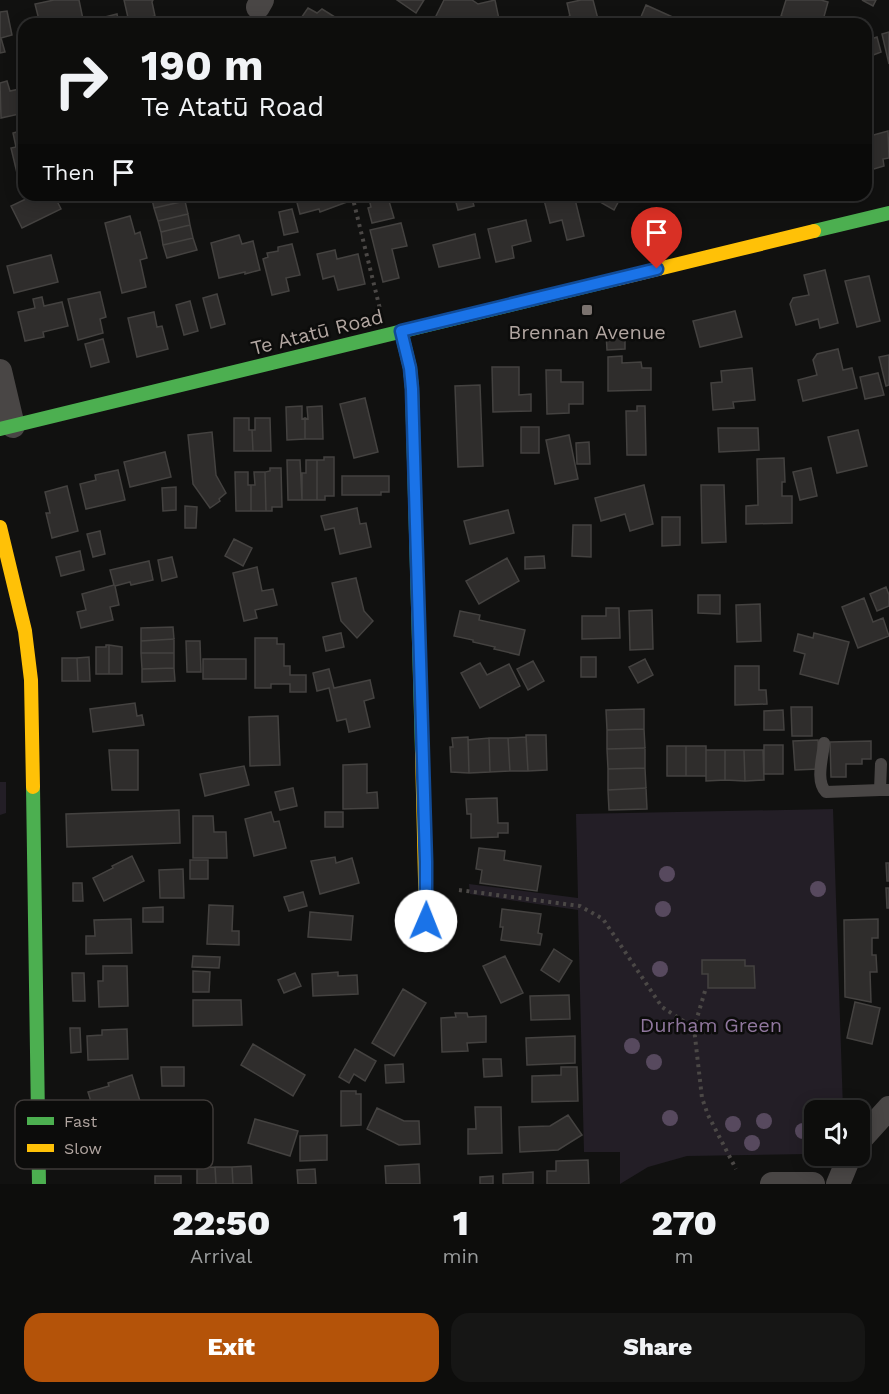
<!DOCTYPE html>
<meta charset="utf-8">
<style>
body{margin:0;font-family:"Work Sans",sans-serif;background:#161615;color:#f1f3f6;height:100vh;display:flex;flex-direction:column;font-size:22px;white-space:nowrap}
*{box-sizing:border-box;margin:0}
p{font-size:20px;color:#9a9c9d}
.icon{flex:none;width:33px;height:33px;fill:none;stroke:currentColor;stroke-width:2;stroke-linecap:round;stroke-linejoin:round}
.map{position:relative;height:1184px;overflow:hidden}
.sheet{display:flex;flex-direction:column;background:#0d0d0c;flex:1}
.sheet>*{flex:none}
.banner{position:absolute;left:18px;top:18px;width:854px;height:183px;border-radius:18px;box-shadow:0 3px 15px #0003,0 0 0 2px #2d2d2d;background:#0d0d0c;color:#f1f3f6;overflow:hidden}
.tools{position:absolute;left:804px;top:1100px;display:grid;gap:12px}
.tools a{display:grid;place-items:center;width:66px;height:66px;border-radius:12px;background:#0d0d0c;box-shadow:0 3px 15px #0003,0 0 0 2px #2d2d2d;font-size:30px}
.pin{position:absolute;display:grid;place-items:center;width:51px;height:51px;color:#fff;margin:-62px -26px;border-radius:50% 50% 50% 0;rotate:-45deg;box-shadow:0 0 6px #0007}
.pin .icon{rotate:45deg}
.me{position:absolute;width:66px;margin:-33px;rotate:1deg;stroke-linejoin:round;filter:drop-shadow(0 0 4px #0008)}
.turn{display:flex;align-items:center;gap:21px;height:126px;padding:0 24px;font-size:27px}
.turn .icon{width:78px;height:78px;stroke-width:2.5}
.turn b{display:block;font-size:42px;line-height:51px}
.then{display:flex;align-items:center;height:57px;padding:0 24px;background:#0003;gap:12px;font-size:22px}
.eta{display:flex;justify-content:space-evenly;align-items:center;height:102px;text-align:center}
.eta b{font-size:36px;font-weight:800;line-height:42px}
.button{display:flex;gap:12px;margin-top:auto;padding:12px 24px}
.button a{flex:1;height:69px;border-radius:18px;background:#b45309;color:#fff;font-size:24px;font-weight:800;line-height:69px;text-align:center}
.button a+a{background:#161615;color:#f1f3f6}
.map>svg:first-child{display:block}
</style>
<div class="map">
<svg width="889" height="1184" viewBox="0 0 889 1184">
<rect width="100%" height="100%" fill="#111110"/>
<path fill="#231e26" d="M0,782H6V813L0,815Z
M833,809L843,1109L814,1110V1151L808,1154L687,1156L648,1167L620,1184V1152H584L578,910L470,894L469,884L578,898L576,814Z"/>
<path fill="#2f2d2c" stroke="#444240" stroke-width="1.5" d="M54,0H79L84,24H67V21L40,24L35,4Z
M124,0H153L152,2L155,16L129,22Z
M397,0H424L416,13Z
M444,0H472L478,4L495,0L500,24H462L458,21L456,24H436L433,22Z
M581,0H593L598,19L604,18L606,24H554L568,21L567,17L570,16L567,3Z
M786,0H821L828,2L822,24H808L781,16Z
M862,0H876L873,6Z
M646,5L688,24H638Z
M308,8L317,13L322,9L343,22L342,24H297Z
M7,11L12,35L1,38L5,52L0,53V12Z
M117,14L119,24H98L97,19Z
M889,32V64L882,34Z
M870,34L871,39L877,37L881,52L866,58V35Z
M7,81L10,91L24,88V113L1,118L0,83Z
M24,130V171L17,173L11,148L16,147L13,133Z
M888,131L889,158L883,159L884,166L867,171L866,137Z
M54,195L61,209L22,228L11,206L28,198V195Z
M151,195H183L185,201L154,208Z
M295,195H345L347,202L320,212L319,209L300,214Z
M368,195H392L393,200L389,201L394,218L372,223L368,208L371,207Z
M454,195H471L474,206L458,210Z
M484,195H503V197L486,201Z
M549,195H574L584,236L567,240L562,220L550,223L543,196Z
M594,195H622L614,210L593,198Z
M660,195H680L661,199Z
M185,201L188,214L158,221L154,208Z
M292,209L298,232L284,235L279,212Z
M188,214L190,225L161,232L158,221Z
M130,216L135,234L140,232L147,258L140,260L146,287L122,293L105,223Z
M526,220L531,241L512,246L514,258L496,262L488,229Z
M401,223L407,246L392,249L399,278L383,282L370,230Z
M190,225L193,238L163,245L161,232Z
M475,234L480,258L439,267L433,245Z
M239,235L242,244L253,241L260,270L245,274V272L219,278L211,243Z
M193,238L197,250L167,258L163,245Z
M292,244L300,275L286,278L289,291L272,295L263,259L268,257L267,253L278,251V247Z
M335,250L337,259L358,254L365,284L338,290L334,276L323,279L317,254Z
M51,255L58,282L14,293L7,266Z
M825,270L838,323L820,328L818,319L796,325L790,304L793,298L809,295L804,275Z
M869,276L880,321L857,327L845,281Z
M100,292L106,317L100,319L103,333L78,340L68,299Z
M217,294L225,324L211,328L203,298Z
M42,297L44,306L62,302L68,326L43,332L44,337L25,341L18,312L35,308L33,299Z
M190,301L198,331L184,335L176,305Z
M735,311L742,337L700,347L693,321Z
M154,312L157,327L162,326L168,349L137,357L128,318Z
M625,332V349L607,350L606,333Z
M103,339L109,362L91,367L85,344Z
M838,349L843,370L852,368L857,388L803,401L798,380L817,375L813,360L817,354Z
M889,355V385L886,386L879,357Z
M622,356V363L641,362L642,368H651V390L608,391V357Z
M492,367H519V395L531,394V411L493,412Z
M752,368L755,400L733,402L734,408L713,410L711,383L722,382L721,371Z
M546,370H561V382H583V404H569V413L547,414Z
M878,373L884,395L865,399L860,377Z
M480,385L483,466L458,467L455,386Z
M365,398L378,452L354,458L340,404Z
M302,406V419L305,418V439L287,440L286,407Z
M322,406L323,439H305V418L308,419L307,407Z
M637,406H645L646,455H627L626,411H637Z
M234,418H249V430H252L253,451H234Z
M255,418H270L271,451H253L252,430H255Z
M521,427H539V453H521Z
M718,428H758L759,450L719,452Z
M858,430L867,466L837,473L828,437Z
M212,432L216,475L226,493L219,499L220,501L210,508L193,484L188,435Z
M569,435L578,479L555,484L546,440Z
M589,442L590,464H577L576,443Z
M165,452L171,477L130,487L124,462Z
M324,457H334V496H325V500H317V460H324Z
M784,458L785,482H782V496H792V523L746,524V506L758,505L757,459Z
M287,460H300L302,500H288Z
M306,460H317V500H302V473H306Z
M270,468H281L282,507H272V511H266L265,472L270,471Z
M811,468L817,496L800,500L793,472Z
M118,470L125,500L86,509L80,484L96,480L95,475Z
M235,472H248V485H251V511H236Z
M254,472H265L266,511H251V485H255Z
M342,476H389V492H381V495H342Z
M644,485L653,524L630,531L625,514L601,521L595,498Z
M701,485H724L726,542L702,543Z
M67,486L78,531L52,538L46,513H50L45,492Z
M176,487V510L163,511L162,488Z
M185,506L197,507L196,528H185Z
M357,508L360,524L366,523L371,547L340,554L334,528L325,530L321,516Z
M508,510L514,533L470,544L464,521Z
M662,517H680V545L662,546Z
M573,525H591V557L572,556Z
M100,531L105,554L93,557L87,534Z
M234,539L252,548L243,566L225,556Z
M80,551L84,570L61,576L56,557Z
M544,556L545,568L525,569V557Z
M172,557L177,577L162,581L158,560Z
M507,558L519,581L479,604L466,581Z
M149,561L153,580L131,585L130,582L115,586L119,605L110,607L113,620L81,628L77,612L86,610L82,594L114,585L110,570Z
M257,567L262,591L273,589L277,605L255,610L257,618L244,621L233,573Z
M356,578L364,611L373,621L357,638L341,621L332,583Z
M886,587L889,595V606L877,611L870,594Z
M698,595H720V614L698,613Z
M864,598L873,622L883,618L889,636L858,648L842,607Z
M760,604L761,641L737,642L736,605Z
M606,608H619L620,638L582,639V616H606Z
M652,610L653,649L630,650L629,611Z
M460,611L480,615L479,620L525,630L519,655L494,649L495,647L473,642V640L454,636Z
M173,627L174,639L141,641V628Z
M341,633L344,647L326,651L323,637Z
M814,633L849,642L838,684L800,674L805,654L794,651L798,634L813,638Z
M255,638H277V644H284V666H290V675H306V692H290V684H271V688H255Z
M174,639V653H141V641Z
M186,641H200L201,672H187Z
M106,645H109V674H96V647H106Z
M109,645L122,647V674H109Z
M141,653H174V668L142,669Z
M89,657L90,681H78L77,658Z
M581,657H596V677H581Z
M62,658H77L78,681H62Z
M203,659H246V679H203Z
M645,659L653,675L638,683L629,667Z
M533,661L544,681L528,690L517,669Z
M480,663L487,675L509,664L520,686L480,708L461,673Z
M735,666H759V690H766L767,704L735,705Z
M174,668L175,681L142,682V669Z
M329,669L334,688L370,680L374,698L364,701L370,727L349,732L346,719L337,721L329,688L317,691L313,673Z
M135,703L137,716L142,715L144,725L93,732L90,709Z
M791,707H812V736H792Z
M644,709V729L607,730L606,710Z
M783,710L784,730H764V711Z
M278,716L280,765L250,766L249,717Z
M644,729L645,748L607,749V730Z
M526,735H546L547,770L528,771Z
M468,737L469,773L451,772L450,747H453L452,738Z
M526,737L528,771H510L508,738Z
M489,738H508L510,771L490,772Z
M489,738L490,772L469,773L468,740Z
M818,740L819,769L795,770L793,741Z
M871,741V759H862V764H846V777H831L830,742Z
M764,745H783V774H764Z
M667,746H686V776H667Z
M686,746H706V776H686Z
M645,748V768L608,769L607,749Z
M109,750H138V790H112Z
M706,750H725V780L706,781Z
M725,750H744L745,781L725,780Z
M744,750H763L764,780L745,781Z
M367,764V793L377,792L378,808L343,809V765Z
M244,766L249,785L205,796L200,774Z
M645,768L646,788L608,790V769Z
M293,788L297,806L280,810L275,792Z
M646,788L647,809L609,810L608,790Z
M497,798L498,823H508V833H498V837L471,838V814H467L466,799Z
M179,810L180,843L67,847L66,814Z
M271,812L274,822L279,821L286,848L254,856L245,819Z
M325,812H343V827H325Z
M193,816H213L214,832H226L227,858H193Z
M479,848L505,851L504,860L541,866L537,891L480,883L482,870L476,869Z
M132,856L144,881L104,901L93,878L113,868L112,866Z
M335,857L336,863L352,858L359,883L320,894L311,861Z
M190,860H208V879H190Z
M886,863H889V881H887Z
M183,869L184,898H160L159,870Z
M73,883H82L83,901H73Z
M886,888H889V908H887Z
M303,892L307,906L289,911L284,897Z
M209,905L233,906L232,931H239V945L207,944Z
M163,907V922H143V908Z
M502,909L541,914L538,933L542,934L540,945L501,940L503,927H500Z
M310,912L353,916L351,940L308,937Z
M131,919L132,953L86,954V936H95L94,920Z
M878,919V938H872V955H876L877,972H870L871,1002L845,997L844,920Z
M554,949L572,961L559,982L541,970Z
M193,956L220,957L219,968L192,967Z
M505,956L523,993L501,1003L483,966Z
M702,960H745V966H754L755,988H708V974H702Z
M103,966H127L128,1006L99,1007L98,981H103Z
M193,971L210,972L209,992H193Z
M338,972V976L357,975L358,994L313,996L312,974Z
M72,973H84L85,1001H73Z
M295,973L301,986L284,993L278,980Z
M403,989L426,1003L394,1056L372,1043Z
M569,995L570,1019L531,1020L530,996Z
M193,1000H241L242,1025L193,1026Z
M855,1002L880,1008L872,1044L847,1038Z
M455,1013H467L468,1017L486,1016V1042L467,1043L468,1051L442,1052L441,1018L456,1017Z
M70,1028H80L81,1052L71,1053Z
M127,1029L128,1059L88,1060L87,1036L102,1035V1030Z
M575,1036V1063L527,1065L526,1038Z
M253,1044L305,1075L293,1096L241,1065Z
M355,1049L376,1061L365,1081L354,1074L349,1083L339,1077Z
M483,1059H501L502,1076L484,1077Z
M403,1064L404,1082L386,1083L385,1065Z
M161,1067H184V1086H162Z
M561,1067H577L578,1101L532,1102V1076L561,1075Z
M132,1075L140,1101L95,1115L88,1092L109,1086L108,1083Z
M341,1091H356V1094H361V1125L341,1126Z
M475,1107H501L502,1153L468,1154V1129H476Z
M377,1108L404,1121H419L420,1144L399,1145L367,1129Z
M568,1115L582,1135L558,1150L520,1152L519,1127L550,1126Z
M255,1119L298,1131L290,1156L248,1143Z
M327,1135V1160L300,1161V1136Z
M588,1160L589,1184H547V1171H556V1161Z
M419,1164L420,1184H386L385,1166Z
M251,1166L252,1184H233L232,1167Z
M215,1167H232L233,1184H216Z
M215,1167L216,1184H197V1168Z
M315,1169L316,1184H298L297,1170Z
M533,1172V1184H503V1174Z
M155,1176H181V1184H155Z
M493,1176V1184H480V1177Z"/>
<g fill="none" stroke-linecap="round" stroke-linejoin="round">
<path stroke="#4b4846" stroke-width="4" stroke-dasharray="3 4.5" stroke-linecap="butt" d="M352,195L380,309
M459,890L580,906L603,919L662,1007L694,1028
M705,991L694,1028L702,1098L708,1115L736,1169"/>
<path stroke="#494645" stroke-width="12" d="M824,743C823,757 815,781 826,792L880,790
M881,764L880,790H889"/>
<path stroke="#494645" stroke-width="24" d="M258,7L262,0
M0,371L13,426
M860,1140L889,1108
M772,1184H813
M838,1184L850,1155"/>
<path stroke="#4caf50" stroke-width="14" d="M814,231L889,213
M401,331L410,368L412,389L422,753
M0,429L617,279
M33,787L39,1184"/>
<path stroke="#ffc107" stroke-width="14" d="M617,279L814,231
M0,527L25,631L31,680L33,787
M422,753L426,921"/>
</g>
<g fill="#57495e">
<circle cx="667" cy="874" r="8"/>
<circle cx="818" cy="889" r="8"/>
<circle cx="663" cy="909" r="8"/>
<circle cx="660" cy="969" r="8"/>
<circle cx="632" cy="1046" r="8"/>
<circle cx="654" cy="1062" r="8"/>
<circle cx="670" cy="1118" r="8"/>
<circle cx="764" cy="1121" r="8"/>
<circle cx="733" cy="1124" r="8"/>
<circle cx="803" cy="1131" r="8"/>
<circle cx="752" cy="1143" r="8"/>
</g>
<g fill="none" stroke-linecap="round" stroke-linejoin="round">
<g stroke="#114b97" stroke-width="15">
<path id="route" d="M426,921V862L412,389L410,368L401,331L657,269"/>
</g>
<use href="#route" stroke="#1a73e8" stroke-width="10"/>
</g>
<rect fill="#7a726e" stroke="#0c0c0b" stroke-width="2" x="581" y="304" width="12" height="12" rx="3"/>
<g text-anchor="middle" stroke-width="5" stroke-linejoin="round" paint-order="stroke">
<g font-size="20" fill="#b2a6a1" stroke="#0c0c0b">
<text transform="translate(317 332) rotate(-14)" y="7">Te Atatū Road</text>
</g>
<g font-size="20" fill="#b2a6a1" stroke="#0c0c0b">
<text x="587" y="339">Brennan Avenue</text>
</g>
<g font-size="20" fill="#90779e" stroke="#0c0c0b">
<text x="711" y="1032">Durham Green</text>
</g>
</g>
<rect x="15" y="1100" width="198" height="69" rx="9" fill="#0c0c0b" stroke="#3e3a38" stroke-width="1.5"/>
<rect x="27" y="1117" width="27" height="8" fill="#4caf50"/>
<rect x="27" y="1144" width="27" height="8" fill="#ffc107"/>
<g font-size="16" fill="#b2a6a1">
<text x="64" y="1127">Fast</text>
<text x="64" y="1154">Slow</text>
</g>
</svg>
<div class="tools">
<a><svg class="icon" aria-label="sound" viewBox="0 0 24 24"><path d="M4 9h4l5-4v14l-5-4H4zM17 9q2 3 0 6"/></svg></a>
</div>
<div class="pin" style="left:657px;top:269px;background:#d93025"><svg class="icon" aria-label="arrive" viewBox="0 0 24 24"><path d="M6 21V4h12l-3 4 3 4H6"/></svg></div>
<svg class="me" style="left:426px;top:921px" viewBox="-20 -20 40 40"><circle r="19" fill="#fff"/><path d="M0-13L10 11 0 6-10 11z" fill="#1a73e8"/></svg>
<div class="banner">
<div class="turn"><svg class="icon" aria-label="right" viewBox="0 0 24 24"><path d="M7 20v-9h11M14 6l5 5-5 5"/></svg><div><b>190 m</b>Te Atatū Road</div></div>
<div class="then">Then<svg class="icon" aria-label="arrive" viewBox="0 0 24 24"><path d="M6 21V4h12l-3 4 3 4H6"/></svg></div>
</div>
</div>
<section class="sheet">
<div class="eta">
<div><b>22:50</b><p>Arrival</p></div>
<div><b>1</b><p>min</p></div>
<div><b>270</b><p>m</p></div>
</div>
<div class="button"><a>Exit</a><a>Share</a></div>
</section>
